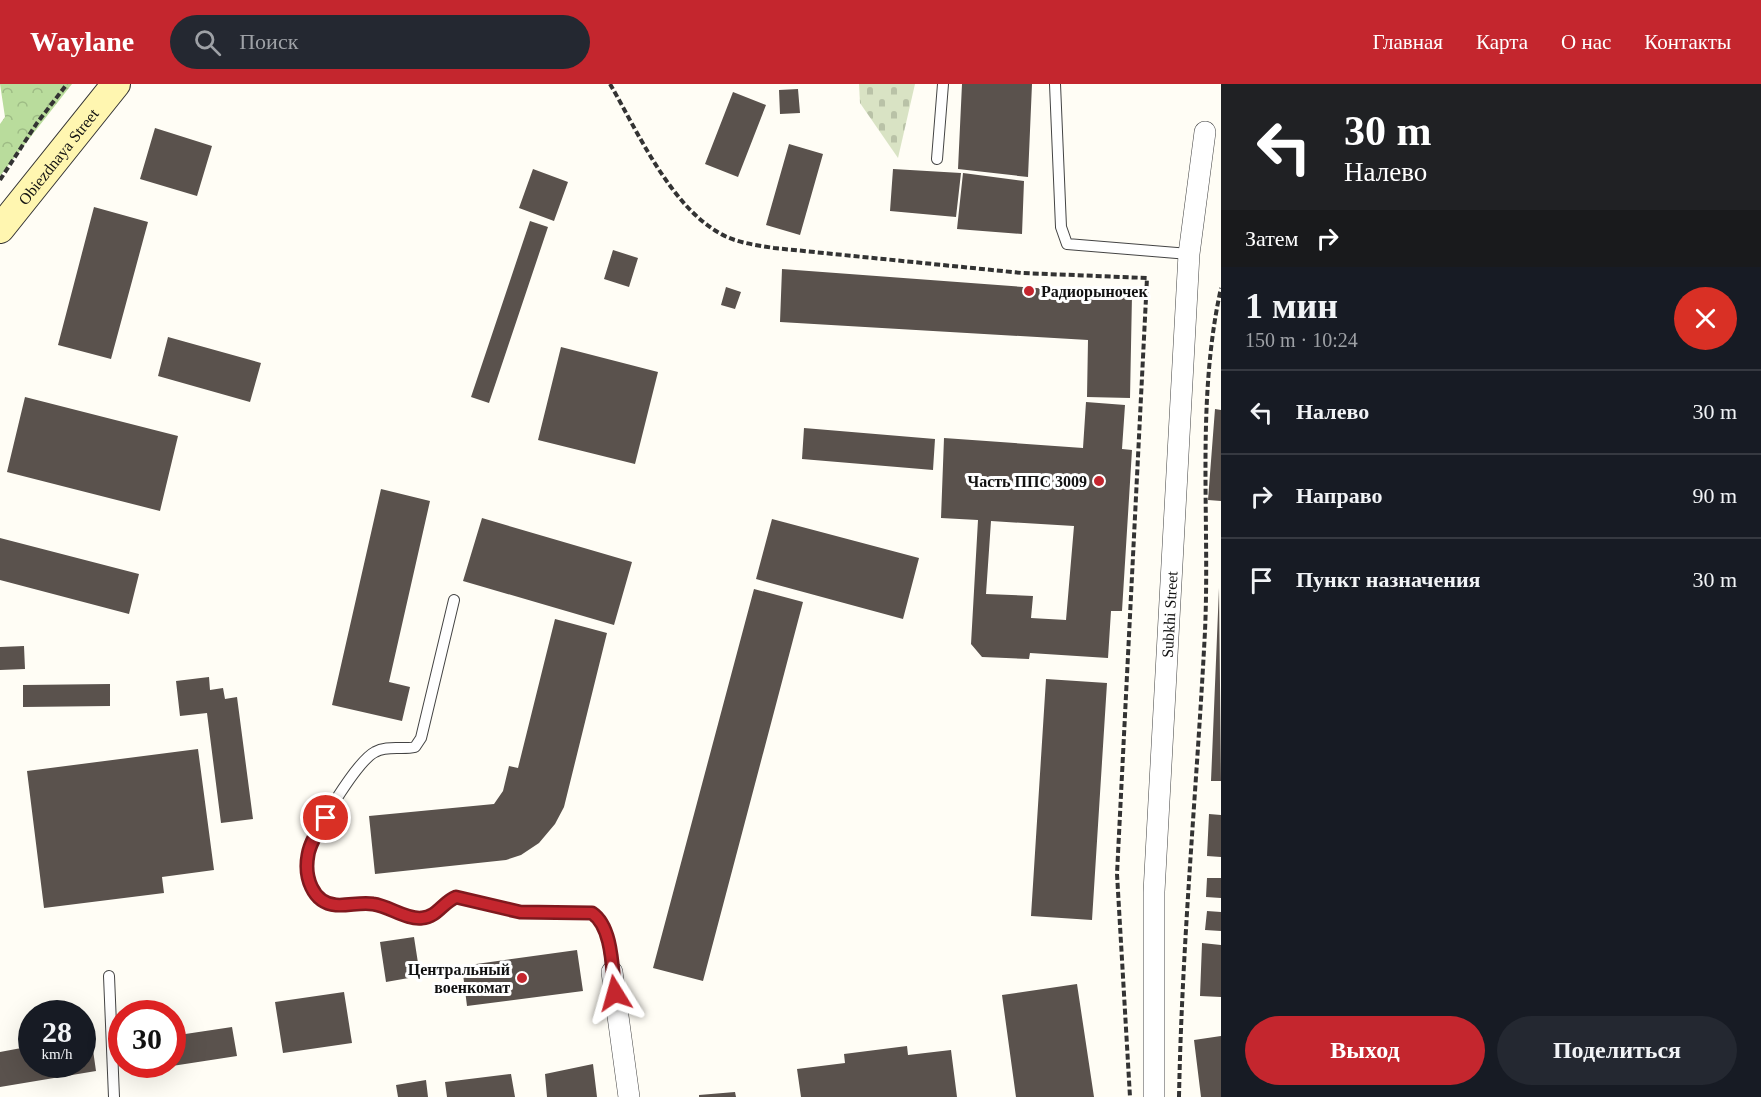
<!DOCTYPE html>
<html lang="ru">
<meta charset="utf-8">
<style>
body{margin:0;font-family:"Times New Roman",serif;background:#242831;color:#f1f3f6;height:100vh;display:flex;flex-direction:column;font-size:22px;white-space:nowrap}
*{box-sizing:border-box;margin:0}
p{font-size:20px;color:#9ea1a6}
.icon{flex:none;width:33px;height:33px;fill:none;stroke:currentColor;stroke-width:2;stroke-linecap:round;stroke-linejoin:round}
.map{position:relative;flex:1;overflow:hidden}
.sheet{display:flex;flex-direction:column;background:#171b24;width:540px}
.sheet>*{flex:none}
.top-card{background:#202124;color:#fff;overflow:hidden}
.speed{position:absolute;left:18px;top:916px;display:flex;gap:12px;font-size:30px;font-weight:700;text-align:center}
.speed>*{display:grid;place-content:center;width:78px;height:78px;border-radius:50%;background:#171b24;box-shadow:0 6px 24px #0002;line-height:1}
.speed small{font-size:15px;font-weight:400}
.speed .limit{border:9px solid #d22;background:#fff;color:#111}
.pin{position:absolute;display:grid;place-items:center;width:51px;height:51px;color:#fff;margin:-26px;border:3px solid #fff;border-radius:50%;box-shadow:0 2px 6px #0007}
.me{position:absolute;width:66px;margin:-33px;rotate:352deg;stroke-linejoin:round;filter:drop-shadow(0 0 4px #0008)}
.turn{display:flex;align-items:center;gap:21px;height:126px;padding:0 24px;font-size:27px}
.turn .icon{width:78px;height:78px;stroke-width:2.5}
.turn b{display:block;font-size:42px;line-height:51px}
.then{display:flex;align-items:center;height:57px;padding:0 24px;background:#0003;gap:12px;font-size:22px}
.round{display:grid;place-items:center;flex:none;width:63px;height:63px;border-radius:32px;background:#242831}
.summary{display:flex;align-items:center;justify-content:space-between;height:102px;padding:0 24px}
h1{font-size:36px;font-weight:700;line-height:45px}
.cta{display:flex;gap:12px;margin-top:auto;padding:12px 24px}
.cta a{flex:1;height:69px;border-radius:36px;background:#c4262e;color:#fff;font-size:24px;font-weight:700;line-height:69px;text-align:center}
.cta a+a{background:#242831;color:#f1f3f6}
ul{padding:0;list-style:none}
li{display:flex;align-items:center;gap:18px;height:84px;padding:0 24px;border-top:2px solid #363941}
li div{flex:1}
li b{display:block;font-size:22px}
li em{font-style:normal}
header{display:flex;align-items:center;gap:36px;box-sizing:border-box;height:84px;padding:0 30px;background:#c4262e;color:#fff}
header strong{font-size:28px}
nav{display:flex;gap:33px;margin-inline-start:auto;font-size:21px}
.search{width:420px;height:54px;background:#242831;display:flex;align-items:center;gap:15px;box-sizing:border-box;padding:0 21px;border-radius:33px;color:#9ea1a6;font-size:22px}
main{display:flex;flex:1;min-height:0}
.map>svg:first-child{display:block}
</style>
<header>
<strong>Waylane</strong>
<div class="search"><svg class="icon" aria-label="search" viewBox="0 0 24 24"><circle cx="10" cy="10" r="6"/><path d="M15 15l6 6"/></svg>Поиск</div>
<nav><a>Главная</a><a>Карта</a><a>О нас</a><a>Контакты</a></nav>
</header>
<main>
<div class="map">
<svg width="1221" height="1013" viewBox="0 0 1221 1013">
<defs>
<pattern id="forest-crowns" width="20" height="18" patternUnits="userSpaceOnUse" patternTransform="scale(1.5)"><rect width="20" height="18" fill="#b9dc9c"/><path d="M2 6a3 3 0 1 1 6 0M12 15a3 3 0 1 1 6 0" fill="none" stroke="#9ebc85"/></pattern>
<pattern id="cemetery-stones" width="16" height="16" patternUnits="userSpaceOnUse" patternTransform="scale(1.5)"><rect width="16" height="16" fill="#d9e3c4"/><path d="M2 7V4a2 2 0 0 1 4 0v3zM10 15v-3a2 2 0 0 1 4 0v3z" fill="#b9c2a7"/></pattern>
</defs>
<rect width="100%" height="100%" fill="#fffdf5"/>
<path fill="url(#forest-crowns)" d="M0,0H72L0,92V40L5,33Z"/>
<path fill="url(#cemetery-stones)" d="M859,0H915L898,74L860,19Z"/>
<path fill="#5a524d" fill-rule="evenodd" d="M962,0H1032L1028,93L958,85Z
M798,5L800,29L780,30L779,6Z
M733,8L766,21L738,93L705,80Z
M155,44L212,62L197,112L140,95Z
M789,60L823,70L800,151L766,141Z
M533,85L568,98L554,137L519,124Z
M893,85L961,89L956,133L890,127Z
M963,89L1024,97L1022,150L957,145Z
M94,123L148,138L111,275L58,261Z
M530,137L548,143L489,319L471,313Z
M613,166L638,174L629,203L604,195Z
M782,185L1132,211L1130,314L1087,313L1088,256L780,238Z
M726,203L741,208L735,225L721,221Z
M168,253L261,279L250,318L158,292Z
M561,263L658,288L635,380L538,356Z
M25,313L178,352L160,427L7,388Z
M1086,318L1125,321L1122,365L1132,366L1122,527H1111L1108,574L1030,569L1029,575L982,573L971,560L978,436L941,434L944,354L1083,364ZM991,437L1074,442L1066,536L1031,534L1033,512L986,510Z
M1215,325L1221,326V417L1208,416Z
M804,344L935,355L933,386L802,375Z
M381,405L430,417L389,598L410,603L402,637L332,621Z
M482,434L632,478L614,541L463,497Z
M772,435L919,474L903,535L756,495Z
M0,454L139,490L129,530L0,496Z
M1219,504L1221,697H1211Z
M754,505L803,518L703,897L653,884Z
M555,535L607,549L564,723L555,740L539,759L521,771L506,776L375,790L369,732L494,720L503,707L509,682L518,684Z
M24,562L25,585L0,586V563Z
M209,593L210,606L223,604L225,615L237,613L253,735L221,739L207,629L180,632L176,597Z
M1046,595L1107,599L1092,836L1031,832Z
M110,600V622L23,623V601Z
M198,665L214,786L162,793L164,809L44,824L27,687Z
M1209,730L1221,731V773L1207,772Z
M1207,794H1221V814L1206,813Z
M1207,827L1221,828V847L1205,846Z
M414,853L420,892L386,898L380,858Z
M1202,859L1221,861V913L1200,912Z
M577,866L583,907L467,922L462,882Z
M1077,900L1094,1013H1016L1002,911Z
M344,908L352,959L283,969L275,918Z
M232,943L237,972L172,982V952Z
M91,952L96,987L0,1003V968L32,962V981H82V954Z
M1221,952V1013H1201L1194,956Z
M907,962L908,971L951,966L957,1013H801L797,985L845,979L844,970Z
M593,980L597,1013H547L545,990Z
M511,990L515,1013H447L445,998Z
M426,996L428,1013H398L396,1001Z
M735,1008L736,1013H699V1011Z"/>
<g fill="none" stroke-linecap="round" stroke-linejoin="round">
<g stroke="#444" stroke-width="12">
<path id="service" d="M1055,0L1061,143L1067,160L1189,170
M937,75L943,0
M454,516L421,654L415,663C402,666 387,661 375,668C357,677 313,749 308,770C304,786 308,805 321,815C336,827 357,817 374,820C389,823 408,836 422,834C438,832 443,818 456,813L520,828L592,829C610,841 609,868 612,888
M109,892L114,1013"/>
</g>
<g stroke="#444" stroke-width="22">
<g id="minor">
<path d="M612,888L629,1013"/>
<path id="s1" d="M1154,1013V808L1189,170L1205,48"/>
</g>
</g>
<g stroke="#333" stroke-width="30">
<g id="secondary">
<path id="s2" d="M0,145L116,0"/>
</g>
</g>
<path stroke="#333" stroke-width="4" stroke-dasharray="6 3" stroke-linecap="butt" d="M610,0C638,48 670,122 721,150C737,159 756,161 774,164L1022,189L1147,194L1117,790L1130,1013
M0,96L37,39L67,0
M1179,1013C1182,857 1197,702 1205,547C1210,433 1196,317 1221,204"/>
<use href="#service" stroke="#fff" stroke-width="10"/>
<use href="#minor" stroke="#fff" stroke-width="21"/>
<use href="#secondary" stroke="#fff6b0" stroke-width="28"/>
</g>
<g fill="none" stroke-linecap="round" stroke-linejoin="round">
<g stroke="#7f191e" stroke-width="15">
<path id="route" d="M326,734C319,745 310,758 308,771C304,792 312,819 336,821C348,822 361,818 373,820C389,822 407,836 422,834C437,833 443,818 456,813L520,828L592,829C613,843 612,886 615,909"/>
</g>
<use href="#route" stroke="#c4262e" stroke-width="10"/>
</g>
<g fill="#c4262e" stroke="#fff" stroke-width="2">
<circle cx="1029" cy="207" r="6"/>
<circle cx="1099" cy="397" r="6"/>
<circle cx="522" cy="894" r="6"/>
</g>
<g text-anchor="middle" stroke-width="6" stroke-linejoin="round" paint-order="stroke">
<g font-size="16" fill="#111" stroke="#fff">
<text dy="6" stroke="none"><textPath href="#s2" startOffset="93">Obiezdnaya Street</textPath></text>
<text dy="6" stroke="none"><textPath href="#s1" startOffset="483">Subkhi Street</textPath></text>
</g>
<g font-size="16" font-weight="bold" fill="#111" stroke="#fff" text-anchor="end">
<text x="1041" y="213" text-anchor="start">Радиорыночек</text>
<text x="1087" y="403">Часть ППС 3009</text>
<text x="510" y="891">Центральный<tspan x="510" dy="18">военкомат</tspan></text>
</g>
</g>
</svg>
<div class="speed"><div>28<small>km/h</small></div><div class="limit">30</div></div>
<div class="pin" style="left:326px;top:734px;background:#d93025"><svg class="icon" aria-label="arrive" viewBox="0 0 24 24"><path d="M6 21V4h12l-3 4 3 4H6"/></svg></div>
<svg class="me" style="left:615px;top:909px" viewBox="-20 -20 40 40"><path d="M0-17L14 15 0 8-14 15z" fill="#c4262e" stroke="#fff" stroke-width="4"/></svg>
</div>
<section class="sheet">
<div class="top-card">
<div class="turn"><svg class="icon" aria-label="left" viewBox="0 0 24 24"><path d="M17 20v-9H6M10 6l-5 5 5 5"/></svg><div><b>30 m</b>Налево</div></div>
<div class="then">Затем<svg class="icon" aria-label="right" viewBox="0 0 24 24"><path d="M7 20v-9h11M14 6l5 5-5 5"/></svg></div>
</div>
<div class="summary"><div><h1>1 мин</h1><p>150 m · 10:24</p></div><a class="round" style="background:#d93025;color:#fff"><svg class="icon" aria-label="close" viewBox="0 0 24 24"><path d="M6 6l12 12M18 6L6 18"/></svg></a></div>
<ul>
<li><svg class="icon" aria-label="left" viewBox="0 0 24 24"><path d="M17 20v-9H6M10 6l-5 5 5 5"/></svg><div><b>Налево</b></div><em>30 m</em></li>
<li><svg class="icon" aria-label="right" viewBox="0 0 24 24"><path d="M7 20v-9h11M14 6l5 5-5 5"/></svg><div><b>Направо</b></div><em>90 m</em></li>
<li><svg class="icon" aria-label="arrive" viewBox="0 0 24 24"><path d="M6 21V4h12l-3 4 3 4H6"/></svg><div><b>Пункт назначения</b></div><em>30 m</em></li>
</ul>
<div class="cta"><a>Выход</a><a>Поделиться</a></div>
</section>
</main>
